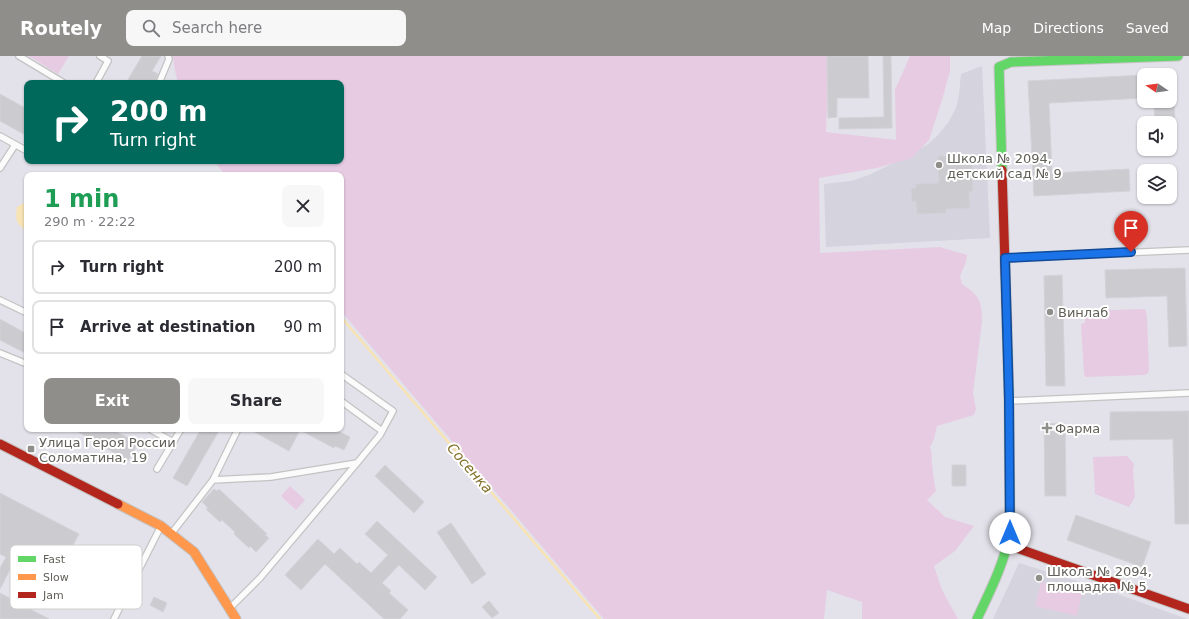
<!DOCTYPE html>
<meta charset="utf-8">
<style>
body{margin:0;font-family:"DejaVu Sans",sans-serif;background:#f7f7f7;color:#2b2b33;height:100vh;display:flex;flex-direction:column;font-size:15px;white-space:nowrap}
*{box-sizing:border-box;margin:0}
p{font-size:13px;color:#7c7c81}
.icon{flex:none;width:22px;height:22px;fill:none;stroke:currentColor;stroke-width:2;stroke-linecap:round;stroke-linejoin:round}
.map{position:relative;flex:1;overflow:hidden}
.drawer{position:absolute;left:24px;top:116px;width:320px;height:260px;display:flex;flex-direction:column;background:#fff;border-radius:8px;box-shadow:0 1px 3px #0004}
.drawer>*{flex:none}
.guide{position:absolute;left:24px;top:24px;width:320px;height:84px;border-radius:8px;box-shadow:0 1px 3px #0004;background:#00695c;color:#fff;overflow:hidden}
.needle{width:26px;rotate:283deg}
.buttons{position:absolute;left:1137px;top:12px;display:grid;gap:8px}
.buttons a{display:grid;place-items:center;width:40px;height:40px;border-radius:8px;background:#fff;box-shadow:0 1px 3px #0004;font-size:20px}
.pin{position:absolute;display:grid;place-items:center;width:34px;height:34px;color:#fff;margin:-41px -17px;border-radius:50% 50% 50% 0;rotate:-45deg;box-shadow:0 0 4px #0007}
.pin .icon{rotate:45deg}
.me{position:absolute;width:44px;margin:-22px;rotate:0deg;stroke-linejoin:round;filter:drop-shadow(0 0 3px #0008)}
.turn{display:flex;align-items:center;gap:14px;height:84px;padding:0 20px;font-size:18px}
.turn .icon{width:52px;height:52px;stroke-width:2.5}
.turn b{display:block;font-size:28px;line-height:34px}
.round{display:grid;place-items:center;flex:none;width:42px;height:42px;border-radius:8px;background:#f7f7f7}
.head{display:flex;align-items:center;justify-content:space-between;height:68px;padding:0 20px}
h1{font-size:24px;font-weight:700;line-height:30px;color:#1e9e55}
.primary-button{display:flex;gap:8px;margin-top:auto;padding:8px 20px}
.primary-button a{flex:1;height:46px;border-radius:8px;background:#8f8e8b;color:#fff;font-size:16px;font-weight:700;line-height:46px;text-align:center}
.primary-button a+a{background:#f7f7f7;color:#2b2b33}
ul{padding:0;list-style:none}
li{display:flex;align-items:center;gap:12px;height:54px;margin:0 8px 6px;padding:0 12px;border:2px solid #e1e1e2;border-radius:8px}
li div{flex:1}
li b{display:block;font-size:15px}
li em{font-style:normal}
header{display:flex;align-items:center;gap:24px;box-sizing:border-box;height:56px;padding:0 20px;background:#8f8e8b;color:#fff}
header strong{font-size:19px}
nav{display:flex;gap:22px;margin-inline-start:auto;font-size:14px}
.search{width:280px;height:36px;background:#f7f7f7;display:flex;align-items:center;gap:10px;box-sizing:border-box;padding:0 14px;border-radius:8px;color:#7c7c81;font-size:15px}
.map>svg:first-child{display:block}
</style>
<header>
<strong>Routely</strong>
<div class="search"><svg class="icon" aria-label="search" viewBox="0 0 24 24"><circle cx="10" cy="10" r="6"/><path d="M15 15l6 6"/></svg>Search here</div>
<nav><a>Map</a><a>Directions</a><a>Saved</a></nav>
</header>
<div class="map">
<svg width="1189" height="563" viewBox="0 0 1189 563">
<rect width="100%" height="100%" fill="#e3e2ea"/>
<path fill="#d4d3de" d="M982,10L990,182L826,191L824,128L851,125L869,119L912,98L928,88L938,79L948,67L956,52L959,39L961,18Z
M1019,507L1112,536L1187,563H993Z"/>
<path fill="#e6cbe2" d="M29,0H69L58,18Z
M173,0H829L826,76L896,84L895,34L910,0H950V15L942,44L929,84L912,102L877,112L819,122L820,197L940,191L967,199L966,206L960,220L962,228C980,240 982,245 982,266L973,337L976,353L974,359L937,370L934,383L930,391C933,400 931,400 932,408C933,417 934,426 936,435L927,444L945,461L974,470L955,495L934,510L942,534L958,563H862V546L827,534L824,563H604L341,255V119H225L214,105H341V27H178L175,15Z
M1144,253L1146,255L1147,262L1149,313L1148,317L1145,319L1086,321L1084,319L1081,268L1085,267L1084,260L1088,259L1087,255Z
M1127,400L1134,408L1133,413L1135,441L1129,451L1095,438L1093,401Z
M290,430L305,444L296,454L281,440Z
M1041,526L1082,537L1077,560L1035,550Z"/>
<path fill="#f7e3b4" d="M26,146H27V175C16,168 15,163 17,151Z"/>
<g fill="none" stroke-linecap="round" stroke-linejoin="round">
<path stroke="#f7e3b4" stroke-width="2.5" d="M341,261L600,563"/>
</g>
<path fill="#cccbd0" stroke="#d2d2d9" d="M142,0H161L152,15L158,18L155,27H126Z
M827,0H868L869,42H837V61L828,62Z
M883,0H891L892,72L839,73V62L884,61Z
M1144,19V42L1049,47L1052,117L1129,113L1130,135L1034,140L1028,25Z
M0,38L27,53V80L0,65Z
M1154,45H1174L1175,67H1155Z
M938,100H949V109L972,108L973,135L969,136L970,152L946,153V157L917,158L916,145L912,146L911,132H916L915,128L939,127Z
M1185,212L1187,290L1169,291L1167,240L1106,242L1105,214Z
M1062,219L1065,330H1046L1044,220Z
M0,263L27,278V298L0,284Z
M1189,355V468H1175L1173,383L1110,384V356Z
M1065,367L1066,440H1045L1044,368Z
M73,373H112L128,382L127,384L137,389L128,405Z
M201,373H220L187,430L173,422Z
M249,373H294L299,376L289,395Z
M298,373H334L350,381L344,394L335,390L334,392Z
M385,409L424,446L414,457L375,420Z
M952,409H966V430H952Z
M214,433L217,435L219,433L267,478L265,479L269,482L256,496L250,490L249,492L234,478L235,476L222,464L220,466L206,453L208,452L202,446Z
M0,437L79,478L53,527L14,506L0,533V512L6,501L0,498Z
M1076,459L1151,486L1142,511L1067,484Z
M377,465L437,521L425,534L399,509L382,527L391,535L389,537L408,554L400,563H384L325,508L301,534L285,519L318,483L334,498L340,492L357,508L359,506L371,517L388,499L365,478Z
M451,467L486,518L472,528L437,476Z
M0,537L49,563H0Z
M154,541L167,547L163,556L150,549Z
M489,545L499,557L492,562L482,551Z"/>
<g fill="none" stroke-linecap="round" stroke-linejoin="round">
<g stroke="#c4c3c3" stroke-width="8">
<path id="lane" d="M19,0L64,27
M96,27L108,5L100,0
M159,27L169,3L168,0
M0,80L27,95
M0,112L15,89
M1005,202L1189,194
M0,244L27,257
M0,297L27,308
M341,345L382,375
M1009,345L1189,337
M150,373L173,386
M157,413L181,373
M213,424L271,421L357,407L380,379L393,355L341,318
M171,478L213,424L238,373
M231,551L260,522L357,407
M114,563L160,472"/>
</g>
<g stroke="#c4c3c3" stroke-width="11">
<path id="fast" d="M1002,114L999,11L1011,6L1178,0
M977,563C990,535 1004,508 1010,477L1009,345L1007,271"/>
</g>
<g stroke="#c4c3c3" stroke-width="11">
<path id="slow" d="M118,448L161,470L194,496L236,563"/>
</g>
<g stroke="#c4c3c3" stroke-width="11">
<path id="jam" d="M1002,114L1007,271
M0,388L118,448
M1008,489L1189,553"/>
</g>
<use href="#lane" stroke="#fbfbfc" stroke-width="5.5"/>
<use href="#fast" stroke="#63d668" stroke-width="9"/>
<use href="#slow" stroke="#ff974d" stroke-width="9"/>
<use href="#jam" stroke="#b3261e" stroke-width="9"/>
</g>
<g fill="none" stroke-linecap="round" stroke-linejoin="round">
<g stroke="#114b97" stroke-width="10">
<path id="route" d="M1010,477L1009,344L1005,202L1131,196"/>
</g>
<use href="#route" stroke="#1a73e8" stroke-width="7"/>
</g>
<g fill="#8f8e8b" stroke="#fff" stroke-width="1.5">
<circle cx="939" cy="109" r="4"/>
<circle cx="1050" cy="256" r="4"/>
<path d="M1045 366h4v4h4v4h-4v4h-4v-4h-4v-4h4z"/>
<rect x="27" y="389" width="8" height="8" rx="2"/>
<circle cx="1039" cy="522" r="4"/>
</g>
<g text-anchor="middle" stroke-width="4" stroke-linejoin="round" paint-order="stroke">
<g font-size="13" fill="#626058" stroke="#fff" text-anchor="start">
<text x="947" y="107">Школа № 2094,<tspan x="947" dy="15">детский сад № 9</tspan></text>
<text x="1058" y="261">Винлаб</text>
<text x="1055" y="377">Фарма</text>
<text x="39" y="391">Улица Героя России<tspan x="39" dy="15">Соломатина, 19</tspan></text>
<text x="1047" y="520">Школа № 2094,<tspan x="1047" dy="15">площадка № 5</tspan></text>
</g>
<g font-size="14" font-style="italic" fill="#826f27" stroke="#fff">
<text transform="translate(470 412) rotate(49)" y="5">Сосенка</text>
</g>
</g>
<rect x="10" y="489" width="132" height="64" rx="6" fill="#fff" stroke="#d0cfcd" stroke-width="1"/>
<rect x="18" y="500" width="18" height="6" fill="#63d668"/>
<rect x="18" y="518" width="18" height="6" fill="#ff974d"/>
<rect x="18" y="536" width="18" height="6" fill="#b3261e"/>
<g font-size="11" fill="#626058">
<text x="43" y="507">Fast</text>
<text x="43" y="525">Slow</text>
<text x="43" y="543">Jam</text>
</g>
</svg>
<div class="buttons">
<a><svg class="needle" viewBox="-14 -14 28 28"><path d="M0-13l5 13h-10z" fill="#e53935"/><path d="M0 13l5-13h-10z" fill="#7c7c81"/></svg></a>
<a><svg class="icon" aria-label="sound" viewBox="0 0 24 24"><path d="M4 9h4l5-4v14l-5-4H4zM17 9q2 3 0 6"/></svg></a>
<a><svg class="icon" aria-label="layers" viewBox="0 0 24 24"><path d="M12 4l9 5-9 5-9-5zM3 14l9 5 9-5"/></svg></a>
</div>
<div class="pin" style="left:1131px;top:196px;background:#d93025"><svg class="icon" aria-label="arrive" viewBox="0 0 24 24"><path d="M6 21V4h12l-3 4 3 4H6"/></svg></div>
<svg class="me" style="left:1010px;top:477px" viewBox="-20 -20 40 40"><circle r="19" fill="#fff"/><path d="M0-13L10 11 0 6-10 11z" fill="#1a73e8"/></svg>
<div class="guide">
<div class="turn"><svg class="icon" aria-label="right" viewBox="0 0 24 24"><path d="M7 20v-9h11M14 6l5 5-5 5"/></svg><div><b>200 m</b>Turn right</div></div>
</div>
<section class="drawer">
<div class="head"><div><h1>1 min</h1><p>290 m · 22:22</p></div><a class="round"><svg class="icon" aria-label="close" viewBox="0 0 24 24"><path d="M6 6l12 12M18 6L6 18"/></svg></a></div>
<ul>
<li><svg class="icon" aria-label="right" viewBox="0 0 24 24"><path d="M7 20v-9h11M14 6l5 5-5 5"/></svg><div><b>Turn right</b></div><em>200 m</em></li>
<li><svg class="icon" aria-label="arrive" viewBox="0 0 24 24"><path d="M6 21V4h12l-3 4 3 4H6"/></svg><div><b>Arrive at destination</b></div><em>90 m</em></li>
</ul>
<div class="primary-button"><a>Exit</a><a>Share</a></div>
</section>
</div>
